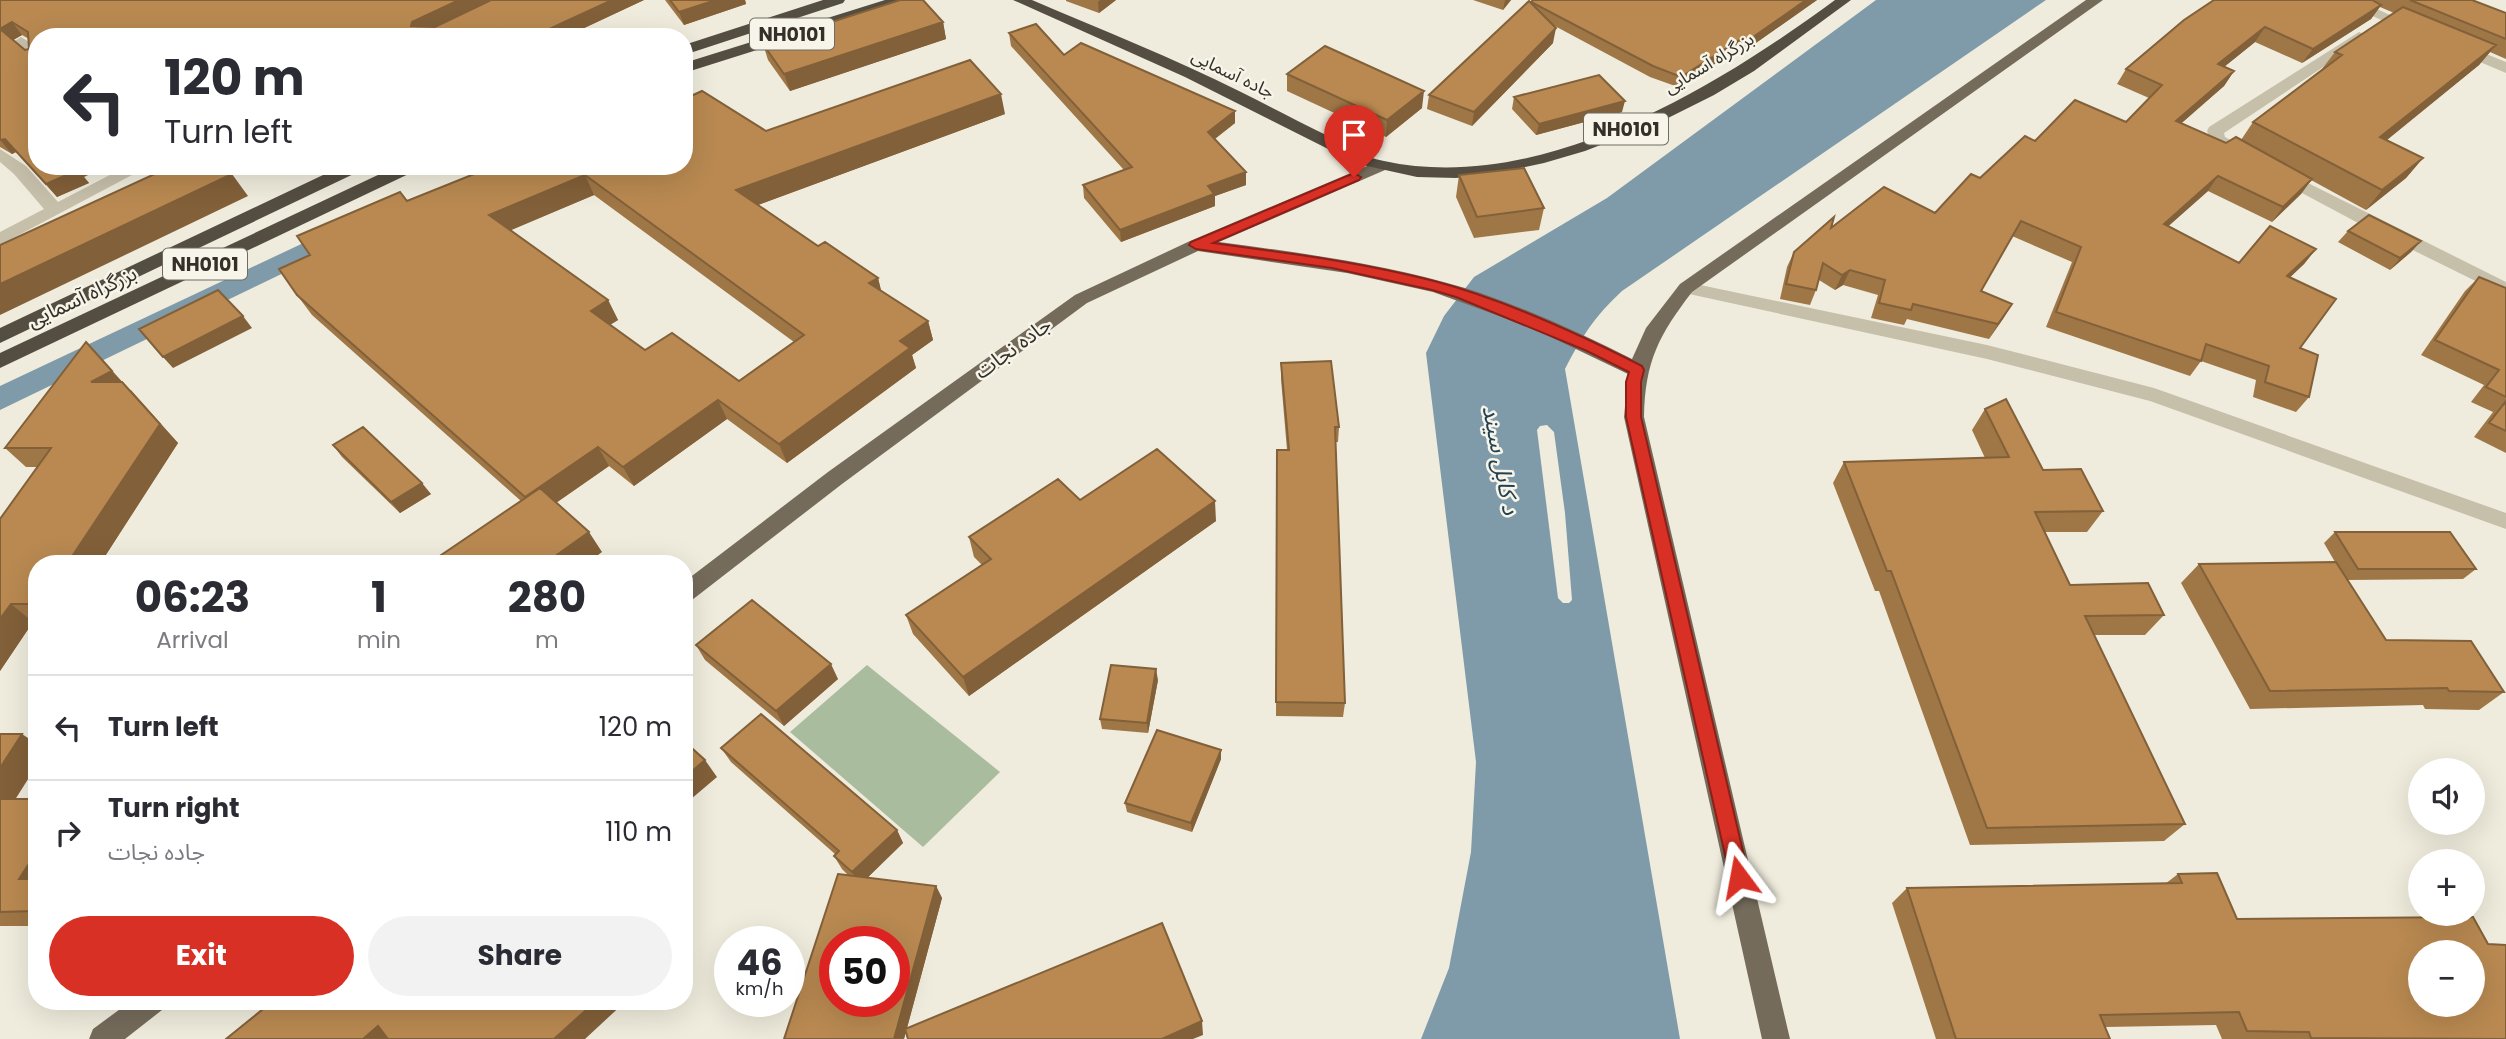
<!DOCTYPE html>
<meta charset="utf-8">
<style>
body{margin:0;font-family:Poppins,"Noto Sans Arabic",sans-serif;background:#f2f2f3;color:#2b2b33;height:100vh;display:flex;flex-direction:column;font-size:26px;white-space:nowrap}
*{box-sizing:border-box;margin:0}
p{font-size:23px;color:#7c7c81}
.icon{flex:none;width:38px;height:38px;fill:none;stroke:currentColor;stroke-width:2;stroke-linecap:round;stroke-linejoin:round}
.map{position:relative;flex:1;overflow:hidden}
.side{position:absolute;left:28px;top:555px;width:665px;height:455px;display:flex;flex-direction:column;background:#fff;border-radius:28px;box-shadow:0 7px 28px #0002}
.side>*{flex:none}
.guide{position:absolute;left:28px;top:28px;width:665px;height:147px;border-radius:28px;box-shadow:0 7px 28px #0002;background:#fff;color:#2b2b33;overflow:hidden}
.fabs{position:absolute;left:2408px;top:758px;display:grid;gap:14px}
.fabs a{display:grid;place-items:center;width:77px;height:77px;border-radius:50%;background:#fff;box-shadow:0 7px 28px #0002;font-size:35px}
.speed{position:absolute;left:714px;top:926px;display:flex;gap:14px;font-size:35px;font-weight:700;text-align:center}
.speed>*{display:grid;place-content:center;width:91px;height:91px;border-radius:50%;background:#fff;box-shadow:0 7px 28px #0002;line-height:1}
.speed small{font-size:18px;font-weight:400}
.speed .limit{border:10px solid #d22;background:#fff;color:#111}
.pin{position:absolute;display:grid;place-items:center;width:60px;height:60px;color:#fff;margin:-72px -30px;border-radius:50% 50% 50% 0;rotate:-45deg;box-shadow:0 0 7px #0007}
.pin .icon{rotate:45deg}
.me{position:absolute;width:77px;margin:-38px;rotate:347deg;stroke-linejoin:round;filter:drop-shadow(0 0 5px #0008)}
.turn{display:flex;align-items:center;gap:24px;height:147px;padding:0 21px;font-size:32px}
.turn .icon{width:91px;height:91px;stroke-width:2.5}
.turn b{display:block;font-size:49px;line-height:60px}
.eta{display:flex;justify-content:space-evenly;align-items:center;height:119px;text-align:center}
.eta b{font-size:42px;font-weight:700;line-height:49px}
.button{display:flex;gap:14px;margin-top:auto;padding:14px 21px}
.button a{flex:1;height:80px;border-radius:42px;background:#d93025;color:#fff;font-size:28px;font-weight:700;line-height:80px;text-align:center}
.button a+a{background:#f2f2f3;color:#2b2b33}
ul{padding:0;list-style:none}
li{display:flex;align-items:center;gap:21px;height:105px;padding:0 21px;border-top:2px solid #e1e1e2}
li div{flex:1}
li b{display:block;font-size:26px}
li em{font-style:normal}
.map>svg:first-child{display:block}
</style>
<div class="map">
<svg width="2506" height="1039" viewBox="0 0 2506 1039">
<rect width="100%" height="100%" fill="#efecdd"/>
<path fill="#a9bd9e" d="M867,665L1000,772L923,847L790,732Z"/>
<path fill="#7f9ba9" fill-rule="evenodd" d="M1876,0H2046L1622,291C1595,316 1582,336 1565,369L1680,1039H1421L1449,968L1471,852L1476,762L1426,353L1444,316L1474,277L1607,198ZM1547,425L1554,432L1565,513L1572,600L1569,603H1563L1558,598L1537,430L1540,426Z"/>
<g fill="none" stroke-linecap="round" stroke-linejoin="round">
<path fill="#7f9ba9" fill-rule="evenodd" d="M348,222L358,225L362,231L358,237L0,410V386Z"/>
<path fill="#c6bfaa" fill-rule="evenodd" d="M2337,0H2357L2421,29L2418,32H2408Z
M2359,32L2364,34L2367,37L2364,40L2224,133L2225,137L2249,150L2251,154L2249,158C2233,162 2212,145 2207,131L2209,127Z
M21,37L37,47V60L16,45L13,42Z
M2459,43L2506,62V73L2454,51L2451,48Z
M0,149L26,166L58,202L127,166H149L0,245V232L44,209L14,174L0,162Z
M2280,169L2506,282V296L2360,224L2274,178L2272,174Z
M1686,282L1987,345L2154,388L2506,513V529L2150,401L1987,359L1680,292L1677,288L1680,284Z"/>
<path fill="#756b5b" fill-rule="evenodd" d="M2086,0H2103L1692,292C1659,335 1645,361 1644,417L1790,1039H1762L1624,417L1628,374L1532,328L1433,292L1347,273L1198,251L1087,303L842,484L692,600L684,603V582L828,472L1075,295L1190,241L1379,161L1385,162L1387,166L1385,170L1219,242C1302,253 1385,264 1465,288C1522,306 1578,332 1632,359L1646,328L1680,284Z
M131,1001H166L162,1010L125,1039H89L93,1029Z"/>
<path fill="#544d41" fill-rule="evenodd" d="M823,0H845L843,3L684,55V45Z
M885,0H907L905,3L684,73V63Z
M1013,0H1032C1102,30 1173,58 1241,92C1269,106 1297,121 1326,135C1344,145 1363,157 1384,161C1540,195 1714,89 1835,0H1851L1754,71L1714,95L1662,121L1585,151L1544,163L1497,173L1456,178L1417,177L1358,164L1185,77Z
M342,166H364L362,170L0,343V328Z
M397,166H419L417,170L0,368V353Z"/>
</g>
<path fill="#9f7646" fill-rule="evenodd" d="M0,0H644L565,37H37L84,177L89,183L57,197L16,152L12,154L0,147ZM22,35L29,39V49L25,50L13,40Z
M665,0H745L746,4L684,25Z
M1066,0H1116L1099,13L1066,1Z
M1473,0H1511L1503,10Z
M1817,0L1743,52L1737,50L1678,87L1650,77L1553,25V43L1472,126L1427,109L1429,95L1531,3Z
M2214,0H2472L2506,13V59L2490,52L2479,65L2386,140L2423,158L2406,178L2366,210L2311,180L2301,194L2272,222L2208,191L2168,226L2239,263L2316,249L2304,264L2290,277L2300,348L2309,397L2296,412L2253,397L2256,380L2201,361L2190,376L2046,327L2072,262L2012,236L1981,291L2012,304L1989,339L1907,319L1904,325L1871,318L1878,295L1843,285L1835,290L1819,280L1816,290L1810,305L1780,299L1787,267L1794,252L1831,228L1935,213L1980,178L2035,141L2126,122L2149,98L2117,84L2126,69ZM2380,7L2394,13L2335,52L2322,69L2253,122L2241,140L2226,143L2181,123L2224,86L2234,71L2224,67L2255,42L2302,63L2371,19Z
M943,22L946,39L790,91L768,60L763,44Z
M1009,33L1235,123L1215,139L1246,172V185L1215,196V206L1121,242L1084,198L1083,185L1124,170L1011,46Z
M1287,74L1422,108L1386,137L1287,91Z
M691,96L766,131L1005,114L758,205L818,246L878,278L881,291L928,321L933,340L912,355L916,368L787,463L727,419L634,486L609,466L556,503L602,552L521,501L312,315L297,295L310,255L407,201ZM594,195L794,342L739,381L645,350L610,325L618,320L608,300L510,230Z
M1514,97L1622,112L1536,135L1512,109Z
M1459,175L1544,208L1539,230L1474,238L1456,197Z
M2348,231L2421,241L2411,252L2390,270L2338,242Z
M2479,277L2506,288V453L2474,437L2493,412L2471,402L2484,385L2421,355L2465,291Z
M1281,363L1339,427L1338,442H1335L1345,703L1343,717L1276,716L1277,450H1287L1281,379Z
M131,390L178,443L100,564H37V622H33L0,671V519L38,467H26L5,448Z
M1985,409L2043,470L2103,511L2087,532H2045L2070,585L2164,615L2145,635H2094L2185,824L2164,841L1970,845L1879,591H1875L1833,483L1844,462L1985,458L1972,430Z
M333,445L431,494L400,513L342,457Z
M1080,500L1216,521L969,696L913,634L906,615L982,565L974,557L969,537Z
M2335,532L2476,569L2463,579L2347,580L2386,640L2504,692L2479,710L2425,709L2423,705L2250,709L2181,583L2199,564L2335,562L2324,543Z
M696,645L838,679L784,726L705,660Z
M1158,680L1148,733L1102,729L1100,719Z
M0,734L15,799H37V926H0Z
M721,748L897,830L903,843L867,878L936,886L942,898L907,1028L1203,1035L906,1031L904,1039L849,876L842,869L834,856L835,854L731,762Z
M1221,759L1192,832L1127,812L1125,803Z
M2178,874L2237,919L2506,1039H2222L2216,1025L2105,1027L2110,1039H1936L1892,903L1907,888L2165,884Z"/>
<path fill="#826039" d="M459,0H492L418,37L411,26L412,22Z
M612,0H644L565,37H532Z
M716,0H745L746,4L684,25L679,12Z
M1100,0H1116L1099,13L1098,2Z
M1505,0H1511L1503,10Z
M1806,0H1817L1743,52L1746,42Z
M2381,5L2371,19L2302,63L2313,49Z
M12,22L22,35L10,42L0,29Z
M943,22L946,39L790,91L784,74Z
M2265,27L2255,42L2209,79L2218,64Z
M1556,28L1553,43L1472,126L1474,112Z
M498,29L502,37H480Z
M388,30L392,37H374Z
M1741,39L1737,50L1678,87L1681,77Z
M2496,45L2479,65L2365,158L2380,137Z
M2234,71L2224,86L2167,136L2176,121Z
M1424,91L1422,108L1386,137L1387,120Z
M1001,94L1005,114L744,210L736,190Z
M1625,101L1622,112L1536,135L1539,124Z
M1235,111V123L1208,144V132Z
M5,139L16,152L12,154L1,141Z
M2423,158L2406,178L2366,210L2382,190Z
M75,166H107L84,177L89,183L57,197L46,184Z
M1246,172V185L1215,196V206L1121,242L1120,230L1208,186Z
M232,174L248,196L0,315V284Z
M585,175L594,195L500,235L489,215Z
M2218,176L2208,191L2154,239L2164,224Z
M2312,179L2301,194L2272,222L2283,207Z
M2421,241L2411,252L2390,270L2400,258Z
M2316,249L2304,264L2276,291L2287,276Z
M1850,270L1843,285L1835,290L1842,275Z
M878,278L883,298L869,283Z
M608,300L618,320L601,330L591,311Z
M2012,304L2003,319L1989,339L1998,324Z
M243,316L252,328L173,368L163,357Z
M928,321L933,340L912,355L916,368L787,463L779,444L900,341Z
M86,342L178,443L100,564H67L91,382Z
M718,400L727,419L634,486L623,467Z
M598,447L609,466L537,516L525,497Z
M422,483L431,494L400,513L391,502Z
M1215,501L1216,521L969,696L963,677Z
M589,532L602,552L586,564H544Z
M11,604L33,622L0,671V619Z
M831,664L838,679L784,726L776,711Z
M1156,669L1158,680L1148,733L1147,723Z
M22,734L37,744V765L6,814L0,810V768Z
M1221,750V759L1192,832L1191,823Z
M705,760L717,777L684,805V778Z
M897,830L903,843L860,885L852,872Z
M37,851V889L19,879Z
M936,886L942,898L904,1039H894Z
M596,1001H626L585,1039H554Z
M1202,1021L1203,1035L1193,1039H1162Z
M378,1026L397,1039H363Z"/>
<path fill="#b98951" stroke="#826039" stroke-width="2" fill-rule="evenodd" d="M0,0H459L412,22L411,26L435,27L491,0H612L532,37H509L498,29L480,37H397L388,30L374,37H37V166H75L78,170L46,184L5,139L0,140ZM12,22L28,32L29,49L25,50L0,29Z
M670,0H716L679,12Z
M900,0H923L943,22L784,74L763,44Z
M1533,0H1806L1746,42L1741,39L1681,77L1653,66L1531,2Z
M2214,0H2372L2381,5L2313,49L2265,27L2218,64L2234,71L2176,121L2226,143L2236,137L2312,179L2283,207L2218,176L2164,224L2239,263L2270,226L2316,249L2287,276L2336,299L2300,348L2318,355L2309,397L2265,382L2269,366L2206,344L2201,361L2056,312L2081,247L2021,221L1981,291L2012,304L1998,324L1913,304L1911,310L1879,303L1885,280L1850,270L1842,275L1823,263L1816,290L1786,284L1794,252L1834,217L1831,228L1884,187L1935,213L1971,174L1980,178L2025,136L2035,141L2075,100L2126,122L2162,85L2126,69L2184,20Z
M2410,0H2472L2506,13V39Z
M1529,1L1556,28L1474,112L1429,95Z
M2403,7L2496,45L2380,137L2423,158L2382,190L2253,122L2342,55L2335,52Z
M1036,24L1064,55L1081,43L1235,111L1208,132L1246,172L1208,186L1214,194L1120,230L1083,185L1132,167L1009,33Z
M1325,46L1424,91L1387,120L1287,74Z
M970,60L1001,94L736,190L818,246L825,242L878,278L869,283L928,321L900,341L910,348L779,444L718,400L623,467L598,447L525,497L297,295L279,269L310,255L297,236L400,192L407,201L494,166H684V90L691,96L702,91L766,131ZM585,175L804,335L739,381L672,333L645,350L591,311L608,300L489,215Z
M1599,75L1625,101L1539,124L1514,97Z
M172,166H223L232,174L0,284V245Z
M1524,168L1544,208L1477,217L1459,175Z
M2369,215L2421,241L2400,258L2348,231Z
M2479,277L2506,288V397L2486,387L2499,370L2435,340Z
M218,290L243,316L163,357L139,329Z
M86,342L112,371L91,382H122L160,424L67,564H37V604H11L0,619V519L51,448H5Z
M1331,361L1339,427H1335L1345,703L1276,702L1277,450H1289L1281,363Z
M2006,399L2043,470L2081,469L2103,511L2035,512L2070,585L2148,583L2164,615L2085,616L2185,824L1987,828L1891,571H1887L1844,462L2009,457L1985,409Z
M2506,401V431L2489,423Z
M363,427L422,483L391,502L333,445Z
M1157,449L1215,501L963,677L906,615L991,559L969,537L1058,479L1080,500Z
M540,488L589,532L544,564H428Z
M2335,532H2450L2476,569H2358Z
M2336,562L2386,640L2471,641L2504,692L2449,691L2447,688L2270,691L2199,564Z
M752,600L831,664L776,711L696,645Z
M1111,665L1156,669L1147,723L1100,719Z
M761,714L897,830L852,872L834,856L839,851L721,748Z
M1157,730L1221,750L1191,823L1125,803Z
M0,734H22L0,768Z
M684,741L705,760L684,778Z
M0,799H37V851L19,879H37V907L35,911L0,912Z
M2217,873L2237,919L2473,917L2488,944L2506,945V1039L2311,1038L2309,1032L2247,1031L2239,1012L2100,1015L2110,1039H1956L1907,888L2182,883L2178,874ZM2420,952H2473V1004H2420Z
M838,874L936,886L894,1039H784ZM835,942H894V1001H835Z
M1162,923L1202,1021L1162,1039H908L905,1029Z
M273,1001H596L554,1039H388L378,1026L363,1039H226Z"/>
<path fill="#d93025" stroke="#8d1f18" stroke-width="2" d="M1354,173L1361,177L1359,180L1213,243C1287,253 1362,262 1434,281C1503,299 1579,334 1642,366L1644,370L1641,382V417L1749,877L1746,883L1739,886L1732,883L1730,877L1626,417V382L1629,372L1587,351L1456,297L1432,290L1332,268L1196,249L1189,245L1191,242Z"/>
<g text-anchor="middle" stroke-width="5" stroke-linejoin="round" paint-order="stroke">
<g font-size="18" fill="#343029" stroke="#f7f5e9">
<text transform="translate(1709 63) rotate(-31)" y="6">بزرگراه آسمایی</text>
<text transform="translate(1233 74) rotate(26)" y="6">جاده آسمایی</text>
</g>
<g fill="#f7f5e9" stroke="#6e6b63" stroke-width="2">
<rect x="750" y="18.5" width="84" height="31" rx="5"/>
<rect x="1584" y="113.5" width="84" height="31" rx="5"/>
<rect x="163" y="248.5" width="84" height="31" rx="5"/>
</g>
<g font-size="19" font-weight="bold" fill="#343029">
<text x="792" y="41">NH0101</text>
<text x="1626" y="136">NH0101</text>
<text x="205" y="271">NH0101</text>
</g>
<g font-size="21" fill="#343029" stroke="#f7f5e9">
<text transform="translate(82 297) rotate(-25)" y="7">بزرگراه آسمایی</text>
<text transform="translate(1013 348) rotate(-36)" y="7">جاده نجات</text>
</g>
<g font-size="23" font-style="italic" fill="#234051" stroke="#f7f5e9">
<text transform="translate(1501 460) rotate(79)" y="8">د کابل سيند</text>
</g>
</g>
</svg>
<div class="fabs">
<a><svg class="icon" aria-label="sound" viewBox="0 0 24 24"><path d="M4 9h4l5-4v14l-5-4H4zM17 9q2 3 0 6"/></svg></a>
<a>+</a>
<a>−</a>
</div>
<div class="speed"><div>46<small>km/h</small></div><div class="limit">50</div></div>
<div class="pin" style="left:1354px;top:177px;background:#d93025"><svg class="icon" aria-label="arrive" viewBox="0 0 24 24"><path d="M6 21V4h12l-3 4 3 4H6"/></svg></div>
<svg class="me" style="left:1739px;top:877px" viewBox="-20 -20 40 40"><path d="M0-17L14 15 0 8-14 15z" fill="#d93025" stroke="#fff" stroke-width="4"/></svg>
<div class="guide">
<div class="turn"><svg class="icon" aria-label="left" viewBox="0 0 24 24"><path d="M17 20v-9H6M10 6l-5 5 5 5"/></svg><div><b>120 m</b>Turn left</div></div>
</div>
<section class="side">
<div class="eta">
<div><b>06:23</b><p>Arrival</p></div>
<div><b>1</b><p>min</p></div>
<div><b>280</b><p>m</p></div>
</div>
<ul>
<li><svg class="icon" aria-label="left" viewBox="0 0 24 24"><path d="M17 20v-9H6M10 6l-5 5 5 5"/></svg><div><b>Turn left</b></div><em>120 m</em></li>
<li><svg class="icon" aria-label="right" viewBox="0 0 24 24"><path d="M7 20v-9h11M14 6l5 5-5 5"/></svg><div><b>Turn right</b><p>جاده نجات</p></div><em>110 m</em></li>
</ul>
<div class="button"><a>Exit</a><a>Share</a></div>
</section>
</div>
